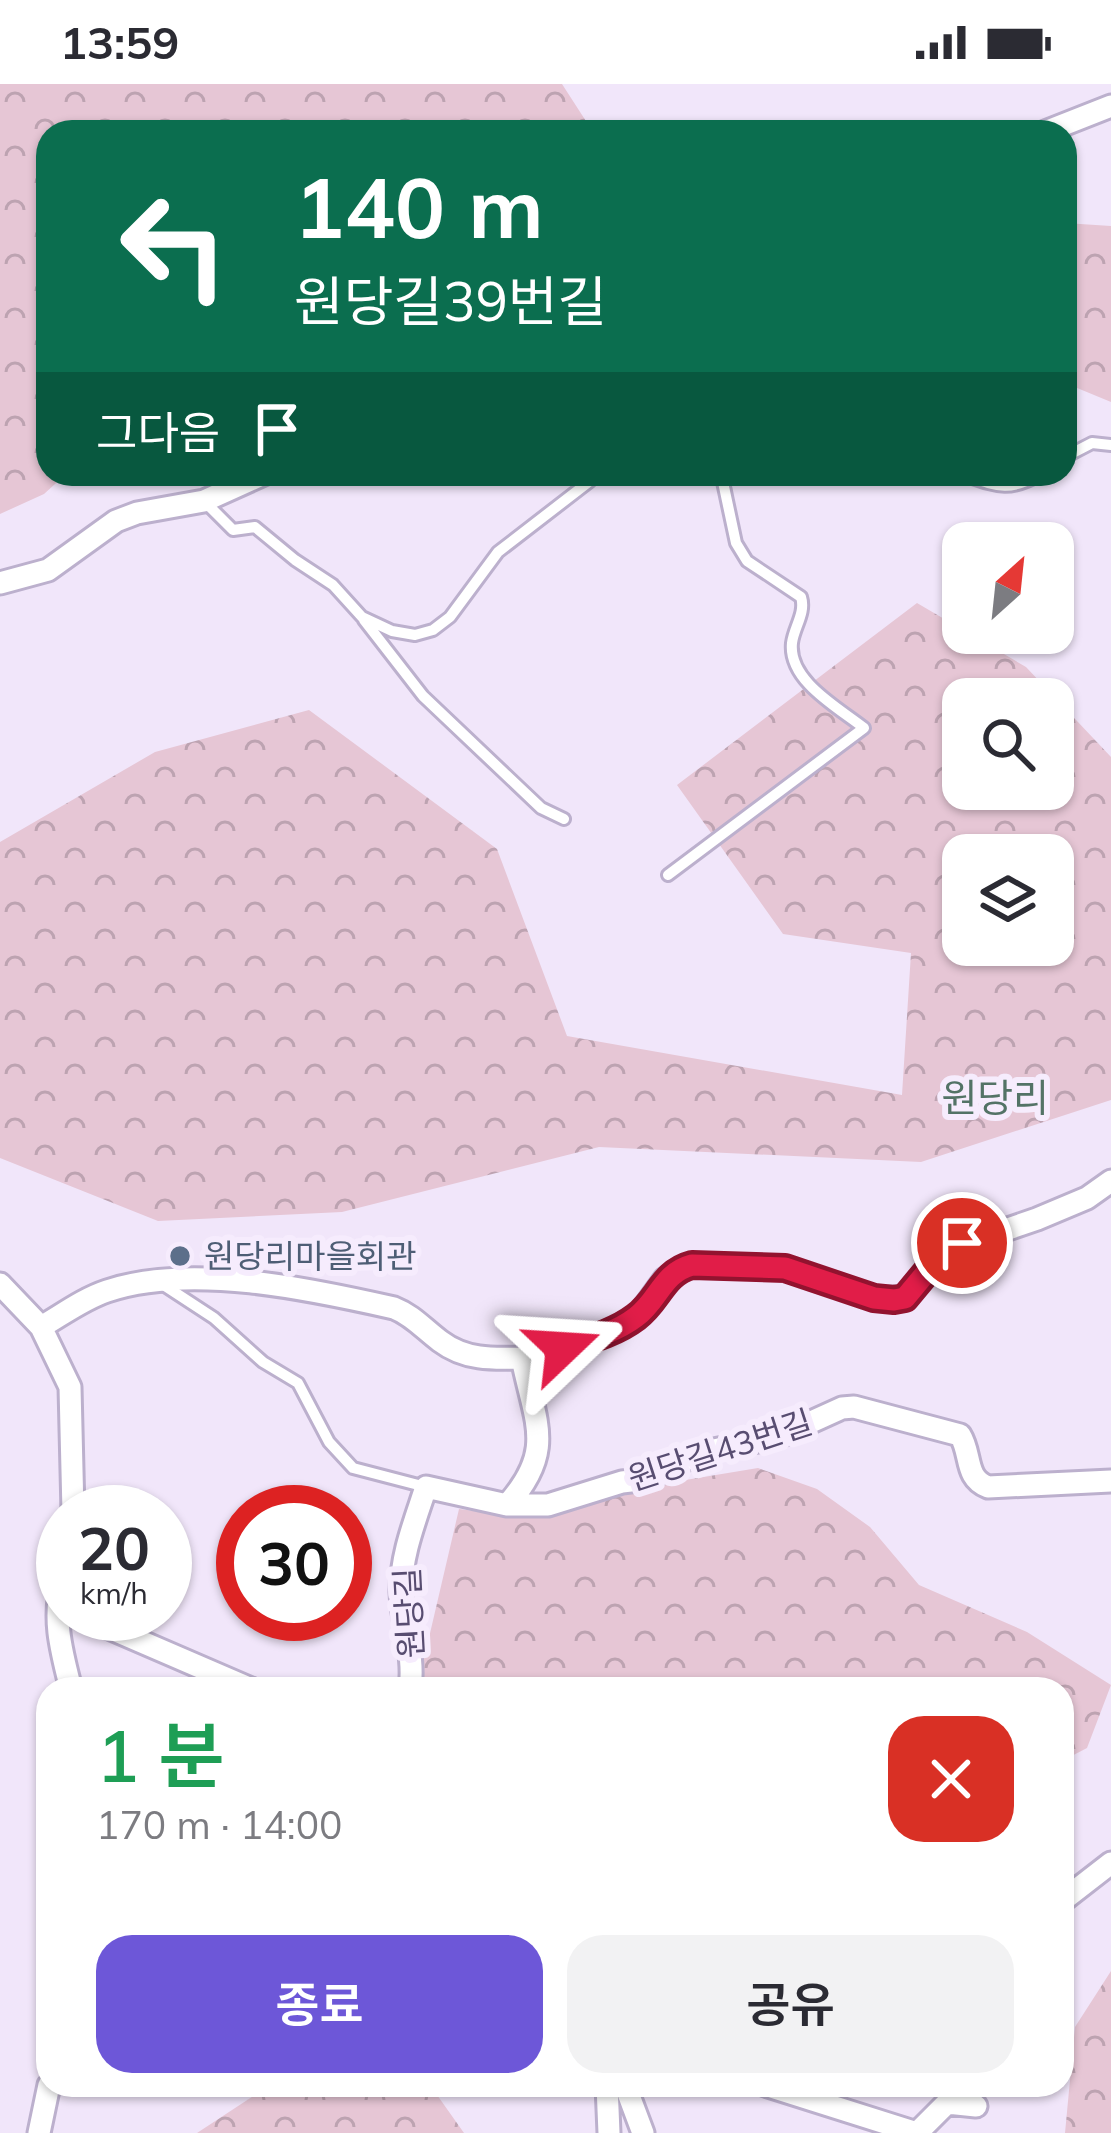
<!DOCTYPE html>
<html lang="ko">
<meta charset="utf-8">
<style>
body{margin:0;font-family:Mulish,"Noto Sans KR",sans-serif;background:#f2f2f3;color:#2b2b33;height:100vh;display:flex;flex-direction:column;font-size:45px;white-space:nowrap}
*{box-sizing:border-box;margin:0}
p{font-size:39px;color:#7c7c81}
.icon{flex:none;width:66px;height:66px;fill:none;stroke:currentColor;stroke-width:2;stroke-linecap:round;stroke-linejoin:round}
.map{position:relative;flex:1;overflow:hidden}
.details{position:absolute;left:36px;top:1593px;width:1038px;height:420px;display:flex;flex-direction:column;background:#fff;border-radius:36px;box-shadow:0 3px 9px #0004}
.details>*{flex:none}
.banner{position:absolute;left:36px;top:36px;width:1041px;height:366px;border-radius:36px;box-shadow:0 3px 9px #0004;background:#0b6e4f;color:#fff;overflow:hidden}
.needle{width:78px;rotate:27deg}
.tools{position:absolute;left:942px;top:438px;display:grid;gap:24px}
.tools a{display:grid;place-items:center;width:132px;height:132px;border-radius:24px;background:#fff;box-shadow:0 3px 9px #0004;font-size:60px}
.speed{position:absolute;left:36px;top:1401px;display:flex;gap:24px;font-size:60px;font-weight:700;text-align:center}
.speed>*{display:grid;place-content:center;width:156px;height:156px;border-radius:50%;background:#fff;box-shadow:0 3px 9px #0004;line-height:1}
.speed small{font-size:30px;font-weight:400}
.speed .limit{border:18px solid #d22;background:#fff;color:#111}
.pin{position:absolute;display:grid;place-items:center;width:102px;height:102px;color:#fff;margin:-51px;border:6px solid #fff;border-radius:50%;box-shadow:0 3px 12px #0007}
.me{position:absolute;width:132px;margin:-66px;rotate:70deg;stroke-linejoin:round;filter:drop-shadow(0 0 9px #0008)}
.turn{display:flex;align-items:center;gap:42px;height:252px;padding:0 60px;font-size:54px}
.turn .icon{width:156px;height:156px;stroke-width:2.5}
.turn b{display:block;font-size:84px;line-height:102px}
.then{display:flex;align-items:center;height:114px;padding:0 60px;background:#0003;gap:24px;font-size:45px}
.round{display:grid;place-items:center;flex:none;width:126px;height:126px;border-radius:36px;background:#f2f2f3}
.overview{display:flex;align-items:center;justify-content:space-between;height:204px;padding:0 60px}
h1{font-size:72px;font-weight:600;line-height:90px;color:#1e9e55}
.action{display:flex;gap:24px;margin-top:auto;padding:24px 60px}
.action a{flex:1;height:138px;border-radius:36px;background:#6d57d8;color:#fff;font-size:48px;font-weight:600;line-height:138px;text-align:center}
.action a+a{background:#f2f2f3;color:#2b2b33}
.status{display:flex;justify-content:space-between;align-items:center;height:84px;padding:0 60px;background:#fff;direction:ltr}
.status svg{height:33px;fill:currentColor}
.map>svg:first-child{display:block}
</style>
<div class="status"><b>13:59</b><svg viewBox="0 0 49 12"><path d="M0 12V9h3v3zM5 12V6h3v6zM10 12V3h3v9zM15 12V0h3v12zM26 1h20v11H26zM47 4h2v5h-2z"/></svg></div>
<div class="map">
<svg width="1111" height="2049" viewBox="0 0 1111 2049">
<defs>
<pattern id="forest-crowns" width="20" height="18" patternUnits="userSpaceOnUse" patternTransform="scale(3)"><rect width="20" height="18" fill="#e6c6d5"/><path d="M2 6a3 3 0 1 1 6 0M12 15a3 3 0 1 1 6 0" fill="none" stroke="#bda3b1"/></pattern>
</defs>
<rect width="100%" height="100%" fill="#f1e6fa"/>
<path fill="url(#forest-crowns)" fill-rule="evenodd" d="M0,0H562L593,48H48V390H66L44,410L0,430Z
M1065,139L1111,142V318L1065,299Z
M917,519L1026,583L1111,673V1016L921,1078L599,1063L342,1128L158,1137L0,1074V758L155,668L309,626L497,765L567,952L902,1011L911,869L783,850L677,701ZM963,615H1053V705H963ZM963,771H1053V861H963Z
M758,1384L817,1405L870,1443L919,1501L1027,1548L1111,1601L1087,1664L1062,1677V1605H417L459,1425L530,1434L625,1406Z
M1111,1887V2049H1065L1075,1943Z
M270,2001H430L464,2049H197Z"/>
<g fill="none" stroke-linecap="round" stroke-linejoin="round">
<g stroke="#bcb0cd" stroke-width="16">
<path id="lane" d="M1065,373L1092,359L1111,361
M961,390C996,402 1008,409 1041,390
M204,417L233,446L255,443L295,476L333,501L362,533L392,547L415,551L433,546L450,533L498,468L590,397
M364,536L423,612L541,724L564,735
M668,791L864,644C839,624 788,597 792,559C794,543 806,529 801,513L747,477L736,459L723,398L725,390
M159,1198L214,1234L263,1278L298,1299L329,1358L353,1384L426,1403"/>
</g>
<g stroke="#bcb0cd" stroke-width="27">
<path id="street" d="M1045,48L1111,22
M0,499L48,486L116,437L137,429L204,417L264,390
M0,1200L41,1243C62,1231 83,1215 107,1207C190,1179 310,1205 394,1224C412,1231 424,1245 440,1257C465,1276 492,1275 522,1274C535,1339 556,1366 507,1421L426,1403C415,1437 401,1471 401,1508C402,1541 415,1571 410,1605
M41,1243L70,1303L73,1428
M522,1274L563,1264L621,1243L639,1231L665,1195L692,1181L785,1184L874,1214H906L944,1167L1037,1135L1087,1114L1111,1097
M507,1421H548L622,1398L648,1395L699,1369L778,1353L842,1324L854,1323L960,1351C972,1370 964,1394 988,1403L1111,1397
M63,1495C52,1534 61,1566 71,1605
M77,1530L251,1605
M1062,1817L1111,1779
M607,2001L609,2049
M625,2001L643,2049
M765,2001L917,2049
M39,2049L49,2001
M917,2049L947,2019L976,2022"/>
</g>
<use href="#lane" stroke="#fff" stroke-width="10"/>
<use href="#street" stroke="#fff" stroke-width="21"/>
</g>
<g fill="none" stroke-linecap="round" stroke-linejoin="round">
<g stroke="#92132f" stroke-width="30">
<path id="route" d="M563,1264C588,1256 615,1249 636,1233C659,1216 662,1189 692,1181L785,1184L874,1214L894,1216L905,1214L944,1167L962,1159"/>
</g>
<use href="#route" stroke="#e11d48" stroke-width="21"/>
</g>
<circle fill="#5c6f8a" stroke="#f6ecfd" stroke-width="4.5" cx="180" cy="1172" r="12"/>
<g text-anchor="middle" stroke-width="12" stroke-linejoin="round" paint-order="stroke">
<g font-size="33" fill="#4e5e75" stroke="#f6ecfd" text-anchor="start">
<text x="204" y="1184">원당리마을회관</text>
</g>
<g font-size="33" fill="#584d71" stroke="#f6ecfd">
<text transform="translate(720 1366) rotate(-18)" y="12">원당길43번길</text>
<text transform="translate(409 1529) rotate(-93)" y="12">원당길</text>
</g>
<g font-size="39" fill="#537366" stroke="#f6ecfd">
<text x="995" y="1028">원당리</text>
</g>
</g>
</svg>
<div class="tools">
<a><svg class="needle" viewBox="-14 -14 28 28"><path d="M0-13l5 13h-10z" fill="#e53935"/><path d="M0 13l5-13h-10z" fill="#7c7c81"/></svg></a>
<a><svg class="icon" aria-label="search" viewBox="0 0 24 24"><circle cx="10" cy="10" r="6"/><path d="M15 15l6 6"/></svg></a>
<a><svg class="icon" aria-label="layers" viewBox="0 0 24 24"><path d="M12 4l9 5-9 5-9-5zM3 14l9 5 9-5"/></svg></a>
</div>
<div class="speed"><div>20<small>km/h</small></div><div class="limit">30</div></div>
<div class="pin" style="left:962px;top:1159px;background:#d93025"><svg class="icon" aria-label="arrive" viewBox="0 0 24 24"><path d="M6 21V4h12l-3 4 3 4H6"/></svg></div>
<svg class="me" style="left:563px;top:1264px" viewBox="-20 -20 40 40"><path d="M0-17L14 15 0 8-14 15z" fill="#e11d48" stroke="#fff" stroke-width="4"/></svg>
<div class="banner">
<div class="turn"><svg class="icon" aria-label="left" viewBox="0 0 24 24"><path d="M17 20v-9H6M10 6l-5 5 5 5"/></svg><div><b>140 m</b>원당길39번길</div></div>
<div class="then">그다음<svg class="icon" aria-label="arrive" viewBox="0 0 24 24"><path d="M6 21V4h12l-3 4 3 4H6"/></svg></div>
</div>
<section class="details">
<div class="overview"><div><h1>1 분</h1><p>170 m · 14:00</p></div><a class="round" style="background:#d93025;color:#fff"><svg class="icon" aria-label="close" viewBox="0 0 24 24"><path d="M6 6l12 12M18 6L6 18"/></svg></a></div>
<div class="action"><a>종료</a><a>공유</a></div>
</section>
</div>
